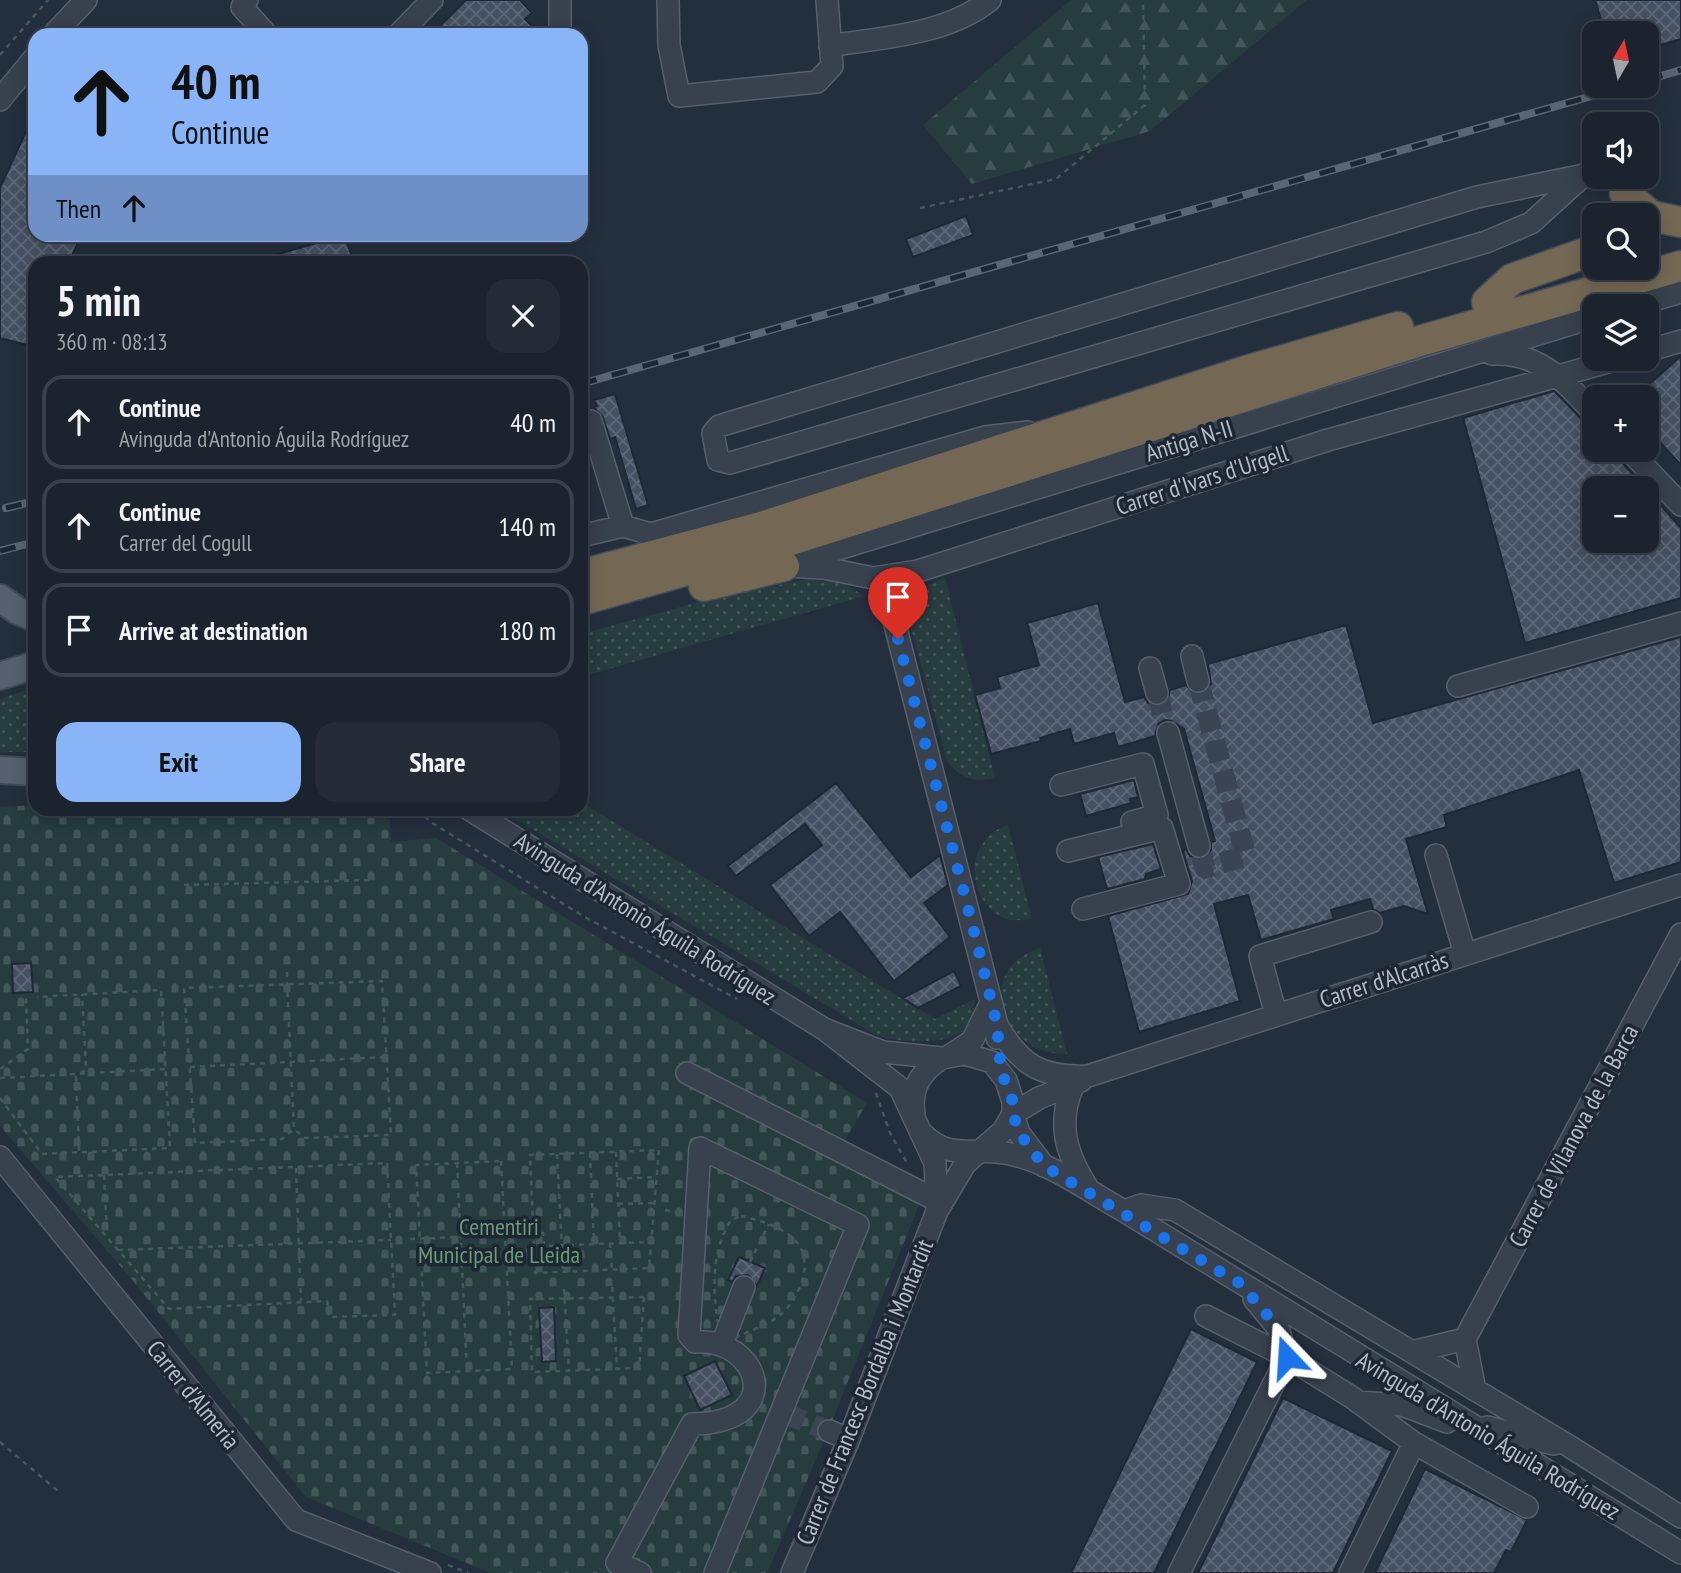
<!DOCTYPE html>
<meta charset="utf-8">
<style>
body{margin:0;font-family:"PT Sans Narrow",sans-serif;background:#242b36;color:#f1f3f6;height:100vh;display:flex;flex-direction:column;font-size:26px;white-space:nowrap}
*{box-sizing:border-box;margin:0}
p{font-size:23px;color:#a0a4aa}
.icon{flex:none;width:38px;height:38px;fill:none;stroke:currentColor;stroke-width:2;stroke-linecap:round;stroke-linejoin:round}
.map{position:relative;flex:1;overflow:hidden}
.drawer{position:absolute;left:28px;top:256px;width:560px;height:560px;display:flex;flex-direction:column;background:#1b232e;border-radius:21px;box-shadow:0 4px 18px #0003,0 0 0 2px #39404a}
.drawer>*{flex:none}
.guide{position:absolute;left:28px;top:28px;width:560px;height:214px;border-radius:21px;box-shadow:0 4px 18px #0003,0 0 0 2px #39404a;background:#8ab4f8;color:#111;overflow:hidden}
.needle{width:46px;rotate:9deg}
.controls{position:absolute;left:1582px;top:21px;display:grid;gap:14px}
.controls a{display:grid;place-items:center;width:77px;height:77px;border-radius:14px;background:#1b232e;box-shadow:0 4px 18px #0003,0 0 0 2px #39404a;font-size:35px}
.pin{position:absolute;display:grid;place-items:center;width:60px;height:60px;color:#fff;margin:-72px -30px;border-radius:50% 50% 50% 0;rotate:-45deg;box-shadow:0 0 7px #0007}
.pin .icon{rotate:45deg}
.me{position:absolute;width:77px;margin:-38px;rotate:340deg;stroke-linejoin:round;filter:drop-shadow(0 0 5px #0008)}
.turn{display:flex;align-items:center;gap:24px;height:147px;padding:0 28px;font-size:32px}
.turn .icon{width:91px;height:91px;stroke-width:2.5}
.turn b{display:block;font-size:49px;line-height:60px}
.then{display:flex;align-items:center;height:66px;padding:0 28px;background:#0003;gap:14px;font-size:26px}
.round{display:grid;place-items:center;flex:none;width:74px;height:74px;border-radius:21px;background:#242b36}
.headline{display:flex;align-items:center;justify-content:space-between;height:119px;padding:0 28px}
h1{font-size:42px;font-weight:700;line-height:52px}
.cta{display:flex;gap:14px;margin-top:auto;padding:14px 28px}
.cta a{flex:1;height:80px;border-radius:21px;background:#8ab4f8;color:#111;font-size:28px;font-weight:700;line-height:80px;text-align:center}
.cta a+a{background:#242b36;color:#f1f3f6}
ul{padding:0;list-style:none}
li{display:flex;align-items:center;gap:21px;height:94px;margin:0 14px 10px;padding:0 14px;border:4px solid #39404a;border-radius:21px}
li div{flex:1}
li b{display:block;font-size:26px}
li em{font-style:normal}
.map>svg:first-child{display:block}
</style>
<div class="map">
<svg width="1681" height="1573" viewBox="0 0 1681 1573">
<defs>
<pattern id="grass-dots" width="8" height="8" patternUnits="userSpaceOnUse" patternTransform="scale(1.75)"><rect width="8" height="8" fill="#263c3f"/><path d="M2 2h.1M6 6h.1" fill="none" stroke="#435659" stroke-width="1.8" stroke-linecap="round"/></pattern>
<pattern id="forest-firs" width="22" height="20" patternUnits="userSpaceOnUse" patternTransform="scale(1.75)"><rect width="22" height="20" fill="#263c3f"/><path d="M5 1l3.5 6h-7zM16 11l3.5 6h-7z" fill="#435659"/></pattern>
<pattern id="cemetery-stones" width="16" height="16" patternUnits="userSpaceOnUse" patternTransform="scale(1.75)"><rect width="16" height="16" fill="#263c3f"/><path d="M2 7V4a2 2 0 0 1 4 0v3zM10 15v-3a2 2 0 0 1 4 0v3z" fill="#435659"/></pattern>
<pattern id="building-cross-hatch" width="8" height="8" patternUnits="userSpaceOnUse" patternTransform="scale(1.75)"><rect width="8" height="8" fill="#455162"/><path d="M0 0l8 8M0 8l8-8" fill="none" stroke="#5d6877"/></pattern>
</defs>
<rect width="100%" height="100%" fill="#242f3e"/>
<path fill="url(#grass-dots)" d="M812,578L845,584L864,596L581,677V634L706,600Z
M945,578L995,778C975,782 960,779 947,761L907,613L913,592Z
M35,687V752H0V699Z
M581,802L935,1019L975,999C974,1009 974,1018 968,1026C951,1048 898,1042 876,1035L499,809L581,808Z
M1008,825L1032,919C1025,919 1018,921 1010,920C968,909 959,841 1008,825Z
M1040,948L1067,1054C1003,1056 970,971 1040,948Z"/>
<path fill="url(#forest-firs)" d="M1071,0H1307L1150,131L972,184L923,125Z"/>
<path fill="url(#cemetery-stones)" d="M35,805V808L389,809L391,842L436,838L867,1103L834,1159L921,1200L826,1436L767,1573H491L306,1497L134,1282L0,1126V807Z"/>
<path fill="url(#building-cross-hatch)" stroke="#1f2835" stroke-width="2" d="M466,0H520L532,13L525,19L533,27L525,35H431Z
M1595,0H1681V39L1647,49V33H1605Z
M35,112V234H82L69,262H35V337L31,346L0,338V188Z
M966,216L973,235L913,257L906,239Z
M344,235L354,262H262L261,259Z
M1681,356V465L1647,428V397H1635Z
M1554,391L1594,432V450H1611L1645,488H1594V541H1647V490L1681,528V598L1525,643L1463,418Z
M615,394L648,505L636,509L615,437L610,439L603,417L593,407L597,406L594,400Z
M1098,603L1125,702L1144,697L1148,703L1160,706L1167,702L1170,690L1186,685L1194,693L1202,694L1211,684L1208,664L1346,625L1373,723L1681,637V862L1614,883L1579,770L1444,815L1447,827L1406,839L1428,914L1404,906L1380,913L1373,909L1370,899L1331,910L1334,919L1261,940L1248,895L1214,904L1240,1001L1139,1032L1108,916L1188,894L1192,881L1183,851L1186,849L1190,856L1202,859L1211,850V842L1215,841L1184,729L1172,721L1165,720L1158,724L1155,736L1118,747L1114,733L1074,744L1070,729L1040,738L1041,741L991,754L975,695L1000,688L997,677L1039,665L1027,623Z
M1134,780L1138,797L1130,799L1131,803L1086,816L1080,794Z
M836,783L911,877L940,855L948,885L924,903L950,937L894,981L840,912L809,936L770,885L822,845L805,824L736,876L728,866Z
M1153,844L1161,869L1146,874L1145,879L1107,889L1098,857Z
M31,963L33,992L13,993L12,964Z
M954,971L961,986L918,1008L903,998Z
M739,1257L765,1268L757,1286L748,1275L736,1276L732,1282L728,1280Z
M554,1307L556,1361L542,1362L539,1308Z
M1191,1329L1257,1362L1154,1573H1071Z
M715,1361L732,1395L700,1410L684,1376Z
M1283,1398L1392,1451L1333,1573H1198Z
M1425,1469L1527,1520L1511,1552L1506,1550L1494,1573H1375Z"/>
<g fill="none" stroke-linecap="round" stroke-linejoin="round">
<path stroke="#3a4453" stroke-width="21" stroke-dasharray="21 10" stroke-linecap="butt" d="M1198,681L1246,856L1205,868L1199,846
M1157,693L1168,733
M784,1413L829,1431"/>
<g stroke="#565f6c" stroke-width="24">
<path id="minor" d="M247,0L242,7L267,35
M668,0L669,45L679,96L817,82L832,66L827,0
M53,35L86,0
M398,35L432,0
M560,35V0
M830,46C884,37 946,35 990,0
M0,100L35,57
M1584,175L1531,223L1486,242L730,463L718,460L713,433L719,426L1477,197L1594,173
M1633,306L1681,292
M1647,351L1681,341
M1492,354C1540,352 1564,381 1594,413
M581,423L591,421L623,526
M1629,450L1681,505
M581,536L623,526L651,534L985,437L1028,432
M799,561L1594,317
M784,566L824,568L873,578L918,571L1328,440L1619,359
M915,572L899,583L892,613L997,1025V1038
M1192,656L1198,681
M1150,668L1157,693
M1458,686L1681,623
M1168,733L1199,846
M1061,785L1143,764L1157,815L1132,822
M467,808L824,1029L900,1088L935,1163L937,1209
M1068,851L1162,828L1179,884L1083,909
M1436,855L1465,954
M1276,1015L1260,956L1371,922
M997,1025C1020,1065 1041,1078 1088,1076L1681,885
M949,1056L972,1041L990,1005
M687,1073L936,1200
M1073,1086C1056,1125 1067,1156 1089,1190
M914,1114C910,1088 921,1071 942,1058
M1013,1114L1039,1098L1081,1081
M1013,1114L1019,1133L1044,1166
M922,1133C946,1158 966,1149 997,1152C1042,1156 1086,1190 1124,1211L1681,1553
M0,1157L296,1520L430,1573
M1124,1211L1141,1205L1175,1210L1569,1446L1681,1517
M1206,1316L1287,1357L1353,1398L1414,1443L1527,1507
M722,1344L744,1287
M1412,1352L1465,1339
M1475,1390L1465,1339L1681,934
M1358,1402L1402,1405L1447,1422
M1487,1427L1554,1444
M829,1431L849,1439
M640,1573L617,1563L692,1424C789,1423 759,1337 695,1342L689,1335L700,1148L858,1225L715,1573
M792,1573L849,1439L937,1211L965,1164L1003,1131L1013,1114V1102L1006,1080L992,1062L965,1054L942,1058L883,1052L824,1029
M1179,1573L1287,1357L1278,1328L1254,1299
M1350,1573L1414,1443"/>
</g>
<g stroke="#414a57" stroke-width="30">
<path id="major" d="M0,598L18,611L35,618
M0,676L35,665
M0,770L35,772"/>
</g>
<g stroke="#434c59" stroke-width="33">
<path id="highway" d="M1625,193L1651,216L1681,222
M1487,302L1512,279L1594,250
M581,575L761,527L1246,371L1398,327
M704,586L784,566
M581,600L772,546L1423,340L1681,266"/>
</g>
<path stroke="#44595c" stroke-width="2.5" stroke-dasharray="5 5" stroke-linecap="butt" d="M0,55L48,0
M920,208L1056,179L1145,105L1143,0
M419,808L429,821L583,916L737,999
M184,885L371,880
M287,972V984L294,1129L282,1139L195,1143L184,988L382,981L391,1135L305,1138L294,1129
M190,1067L386,1057
M0,1069L28,1049L26,997
M0,1078L166,1069
M876,1093L890,1133L907,1163
M0,1098L42,1154L170,1148L161,990L37,997
M659,1150L649,1268L535,1273L530,1155Z
M79,1151L76,1077L86,1069L82,994
M616,1152L620,1243
M590,1153L594,1244
M557,1154L563,1272
M501,1161L512,1369L427,1373L416,1165Z
M387,1163L395,1315L329,1317L327,1301L169,1309L55,1177Z
M457,1163L467,1371
M296,1168L301,1301
M104,1175L107,1235
M617,1179L656,1177
M618,1204L653,1203
M665,1210L679,1213
M741,1216C760,1220 787,1228 799,1245C814,1267 796,1305 776,1318C760,1329 739,1334 722,1344C713,1304 708,1256 731,1220Z
M521,1234L543,1233L544,1246L651,1242
M410,1239L505,1235
M610,1243L612,1270
M118,1250L391,1240
M750,1262L769,1224
M612,1287L617,1368
M564,1289L569,1370
M644,1297L639,1368L532,1372L530,1299Z
M0,1442L58,1491
M448,1565L468,1573"/>
<use href="#minor" stroke="#38414e" stroke-width="21"/>
<use href="#major" stroke="#56606e" stroke-width="26"/>
<use href="#highway" stroke="#746855" stroke-width="30"/>
<g stroke="#5a6575" stroke-width="8">
<path id="rail" d="M1647,80L1681,70
M581,384L1627,86
M6,508L35,501
M0,551L35,542"/>
</g>
<use href="#rail" stroke="#1d2633" stroke-width="5" stroke-dasharray="16" stroke-linecap="butt"/>
</g>
<g fill="none" stroke-linecap="round" stroke-linejoin="round">
<path stroke="#1a73e8" stroke-width="12" stroke-dasharray="0 21.6" d="M898,639L977,943L997,1025L1001,1071L1013,1102V1114L1019,1133L1044,1166L1241,1284L1278,1328L1287,1357"/>
</g>
<g text-anchor="middle" stroke-width="7" stroke-linejoin="round" paint-order="stroke">
<g font-size="24" fill="#b4bcc9" stroke="#1d2633">
<text transform="translate(1189 441) rotate(-17)" y="8">Antiga N-II</text>
<text transform="translate(1202 480) rotate(-18)" y="8">Carrer d'Ivars d'Urgell</text>
<text transform="translate(645 919) rotate(32)" y="8">Avinguda d'Antonio Águila Rodríguez</text>
<text transform="translate(1384 980) rotate(-18)" y="8">Carrer d'Alcarràs</text>
<text transform="translate(1574 1136) rotate(-62)" y="8">Carrer de Vilanova de la Barca</text>
<text transform="translate(865 1392) rotate(-68)" y="8">Carrer de Francesc Bordalba i Montardit</text>
<text transform="translate(193 1395) rotate(51)" y="8">Carrer d'Almeria</text>
<text transform="translate(1488 1436) rotate(31)" y="8">Avinguda d'Antonio Águila Rodríguez</text>
</g>
<g font-size="24" fill="#6b9a76" stroke="#1d2633">
<text x="499" y="1235">Cementiri<tspan x="499" dy="28">Municipal de Lleida</tspan></text>
</g>
</g>
</svg>
<div class="controls">
<a><svg class="needle" viewBox="-14 -14 28 28"><path d="M0-13l5 13h-10z" fill="#e53935"/><path d="M0 13l5-13h-10z" fill="#a0a4aa"/></svg></a>
<a><svg class="icon" aria-label="sound" viewBox="0 0 24 24"><path d="M4 9h4l5-4v14l-5-4H4zM17 9q2 3 0 6"/></svg></a>
<a><svg class="icon" aria-label="search" viewBox="0 0 24 24"><circle cx="10" cy="10" r="6"/><path d="M15 15l6 6"/></svg></a>
<a><svg class="icon" aria-label="layers" viewBox="0 0 24 24"><path d="M12 4l9 5-9 5-9-5zM3 14l9 5 9-5"/></svg></a>
<a>+</a>
<a>−</a>
</div>
<div class="pin" style="left:898px;top:639px;background:#d93025"><svg class="icon" aria-label="arrive" viewBox="0 0 24 24"><path d="M6 21V4h12l-3 4 3 4H6"/></svg></div>
<svg class="me" style="left:1287px;top:1357px" viewBox="-20 -20 40 40"><path d="M0-17L14 15 0 8-14 15z" fill="#1a73e8" stroke="#fff" stroke-width="4"/></svg>
<div class="guide">
<div class="turn"><svg class="icon" aria-label="ahead" viewBox="0 0 24 24"><path d="M12 20V5M6 11l6-6 6 6"/></svg><div><b>40 m</b>Continue</div></div>
<div class="then">Then<svg class="icon" aria-label="ahead" viewBox="0 0 24 24"><path d="M12 20V5M6 11l6-6 6 6"/></svg></div>
</div>
<section class="drawer">
<div class="headline"><div><h1>5 min</h1><p>360 m · 08:13</p></div><a class="round"><svg class="icon" aria-label="close" viewBox="0 0 24 24"><path d="M6 6l12 12M18 6L6 18"/></svg></a></div>
<ul>
<li><svg class="icon" aria-label="ahead" viewBox="0 0 24 24"><path d="M12 20V5M6 11l6-6 6 6"/></svg><div><b>Continue</b><p>Avinguda d'Antonio Águila Rodríguez</p></div><em>40 m</em></li>
<li><svg class="icon" aria-label="ahead" viewBox="0 0 24 24"><path d="M12 20V5M6 11l6-6 6 6"/></svg><div><b>Continue</b><p>Carrer del Cogull</p></div><em>140 m</em></li>
<li><svg class="icon" aria-label="arrive" viewBox="0 0 24 24"><path d="M6 21V4h12l-3 4 3 4H6"/></svg><div><b>Arrive at destination</b></div><em>180 m</em></li>
</ul>
<div class="cta"><a>Exit</a><a>Share</a></div>
</section>
</div>
